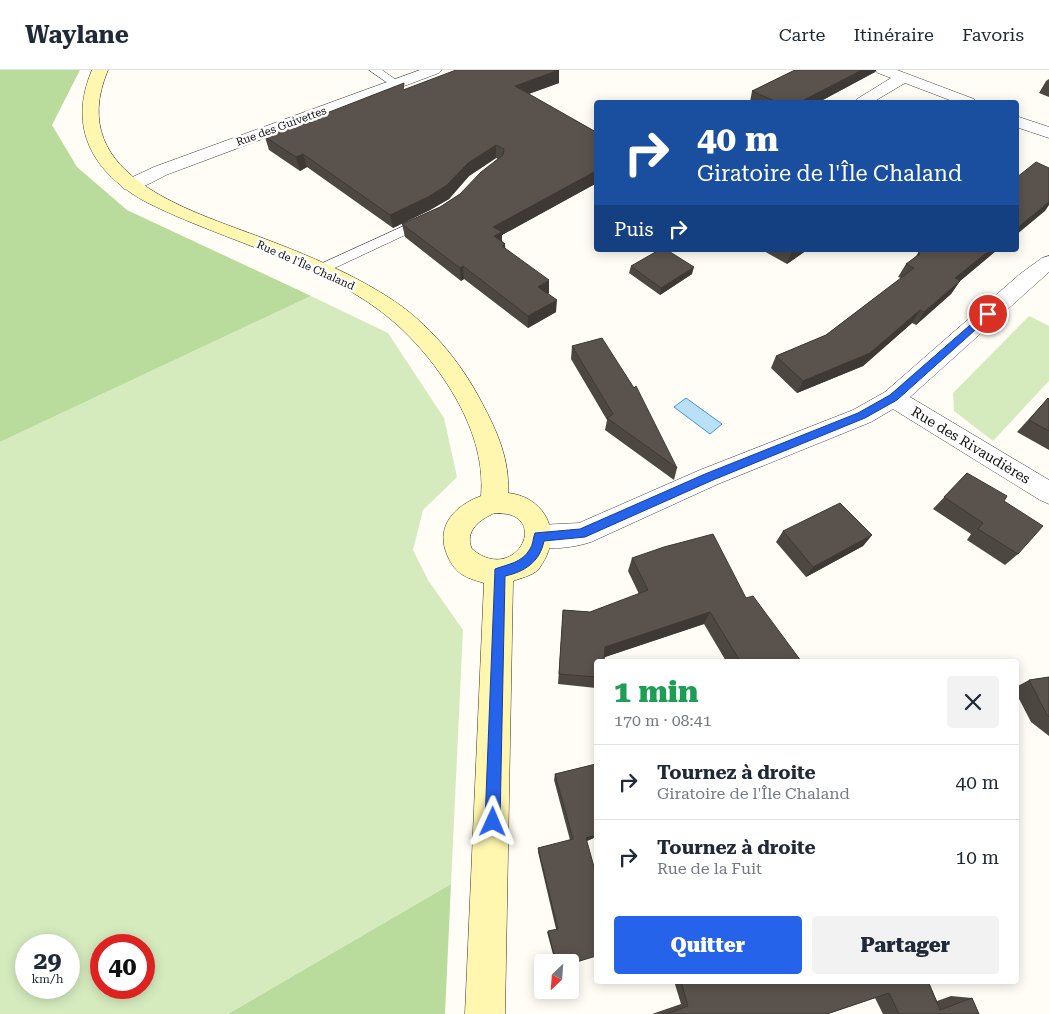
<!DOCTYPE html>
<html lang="fr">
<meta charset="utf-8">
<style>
body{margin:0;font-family:"Roboto Serif",serif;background:#f2f2f3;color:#1f2937;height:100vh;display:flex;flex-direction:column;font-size:19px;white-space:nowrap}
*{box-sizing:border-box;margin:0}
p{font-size:16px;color:#747a83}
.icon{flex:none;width:28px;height:28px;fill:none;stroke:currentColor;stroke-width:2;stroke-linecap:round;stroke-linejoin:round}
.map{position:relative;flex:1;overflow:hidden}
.details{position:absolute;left:594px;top:589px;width:425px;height:325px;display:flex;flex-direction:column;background:#fff;border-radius:5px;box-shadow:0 2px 12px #0003}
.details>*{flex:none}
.top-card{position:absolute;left:594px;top:30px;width:425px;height:152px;border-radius:5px;box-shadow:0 2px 12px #0003;background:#1a4fa0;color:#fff;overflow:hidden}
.needle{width:32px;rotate:205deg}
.controls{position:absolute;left:534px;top:884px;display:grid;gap:10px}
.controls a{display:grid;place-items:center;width:45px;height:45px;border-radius:5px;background:#fff;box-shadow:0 2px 12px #0003;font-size:25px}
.speed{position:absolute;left:15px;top:864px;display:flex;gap:10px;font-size:25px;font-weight:700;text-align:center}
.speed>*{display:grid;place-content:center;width:65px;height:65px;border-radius:50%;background:#fff;box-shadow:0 2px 12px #0003;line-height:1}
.speed small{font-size:12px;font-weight:400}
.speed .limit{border:8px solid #d22;background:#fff;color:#111}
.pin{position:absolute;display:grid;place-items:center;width:42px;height:42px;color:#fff;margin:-21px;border:2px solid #fff;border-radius:50%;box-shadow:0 1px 5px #0007}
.me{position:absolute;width:55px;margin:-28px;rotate:1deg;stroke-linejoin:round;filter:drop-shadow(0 0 4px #0008)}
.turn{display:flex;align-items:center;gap:18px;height:105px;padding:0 20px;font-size:22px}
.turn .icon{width:65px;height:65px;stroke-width:2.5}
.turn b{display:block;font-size:35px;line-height:42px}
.then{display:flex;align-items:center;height:48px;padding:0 20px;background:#0003;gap:10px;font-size:19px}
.round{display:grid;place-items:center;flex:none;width:52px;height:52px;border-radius:5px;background:#f2f2f3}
.summary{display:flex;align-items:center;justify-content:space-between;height:85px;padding:0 20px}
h1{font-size:30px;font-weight:800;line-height:38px;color:#1e9e55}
.action{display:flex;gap:10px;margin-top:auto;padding:10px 20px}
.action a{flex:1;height:58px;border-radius:5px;background:#2563eb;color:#fff;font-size:20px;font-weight:800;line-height:58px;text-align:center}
.action a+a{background:#f2f2f3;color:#1f2937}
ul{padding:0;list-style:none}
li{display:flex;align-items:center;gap:15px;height:75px;padding:0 20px;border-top:1px solid #e0e1e3}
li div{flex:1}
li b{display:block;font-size:19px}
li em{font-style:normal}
header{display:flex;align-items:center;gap:30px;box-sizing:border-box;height:70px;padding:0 25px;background:#fff;border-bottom:1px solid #e0e1e3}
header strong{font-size:24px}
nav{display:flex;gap:28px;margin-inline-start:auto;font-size:18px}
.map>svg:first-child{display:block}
</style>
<header>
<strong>Waylane</strong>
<nav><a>Carte</a><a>Itinéraire</a><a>Favoris</a></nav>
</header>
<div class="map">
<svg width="1049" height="944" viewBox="0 0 1049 944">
<rect width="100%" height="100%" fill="#fffdf5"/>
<path fill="#d5ebbd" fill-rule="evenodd" d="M311,226L388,263L444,348L457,407L423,440L413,480L428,510L463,560L451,814L228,944H0V372ZM26,875H69V918H26ZM101,875H144V918H101Z
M1029,246L1049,256V311L993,371L954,341L953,323Z"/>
<path fill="#b9dc9c" d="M0,0H80L52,55L77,97L127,140L311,226L0,372Z
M451,814L445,944H228Z"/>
<path fill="#b9e0f7" stroke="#3f96cf" d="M686,328L722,354L710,364L674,337Z"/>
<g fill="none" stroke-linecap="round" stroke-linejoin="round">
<g stroke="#444" stroke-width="1">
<path id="lane" d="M369,0H382L402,14L396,17L392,16Z
M428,145L435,149L433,152L326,202L321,204L314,199L316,196Z"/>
</g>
<g stroke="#444" stroke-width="1">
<path id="street" d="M420,0H442L439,3L166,105C154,111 138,122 124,119L121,115L124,111L154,97Z
M875,0H897L974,29L976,32H955L905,13L873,32H855L857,29L891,8L878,3Z
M1016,46L1049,57V68L1016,57Z
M1049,186V202L910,327L1049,410V434L1040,430L893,339L871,352L718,414L591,472C573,478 547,481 529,475L525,467L529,459L539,455L579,453L700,400L853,340L885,322L1020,204L1042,188Z"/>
</g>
<g stroke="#333" stroke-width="1">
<path id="secondary" d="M92,0H108C62,109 197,142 273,172C312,187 352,204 388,227C428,252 461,292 482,333C497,361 510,390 508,423C540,426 561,456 546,487C544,491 541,496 538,500C531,506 521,508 513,511L505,944H465L484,513C478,511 469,509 463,505C456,501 452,495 448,487C434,457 454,436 481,426C484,390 472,356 454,325C438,298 418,273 394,252C329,195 223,171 146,132C93,103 67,58 92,0ZM495,443C500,444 506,443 511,445C545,457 511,512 472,479C464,461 480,449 495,443Z"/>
</g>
<use href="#lane" fill="#fff" fill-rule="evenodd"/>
<use href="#street" fill="#fff" fill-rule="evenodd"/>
<use href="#secondary" fill="#fff6b0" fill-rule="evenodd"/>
</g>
<path fill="#4d4742" d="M559,0V13L528,24L596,62V115L595,114L502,165V171L505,174V178L549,223L548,224L556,242L528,258L464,209L461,211L405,167L402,154L440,137L460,124L498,89L496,88L469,106L449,129L430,140L393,158L307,97L300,101L269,80L265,67Z
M795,0H876L875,2L819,32H750L752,21Z
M1049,9V27L1039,23L1046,11Z
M762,180H807L787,194Z
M922,180H997L960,211L951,224L916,255L912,253L863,296L797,323L771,298L776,286L826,265L901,208L898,207L906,194L916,186L918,183Z
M631,196L692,204L660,225L629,203Z
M572,276L677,398L674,410L605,360L607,350L571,289Z
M1048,328L1049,329V380L1017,362Z
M967,403L1004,431L1018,484L1005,495L967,470L971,464L933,439Z
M783,461L872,465L863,476L806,507L776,472Z
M632,488L746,528L801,591H726L704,554L605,587L596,591V618L558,614L563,540L590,542L639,524L628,501Z
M1049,607V666L1031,652L1016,623V617L1029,610Z
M596,694V767L587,771L570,892H555L547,862L556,859L538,782V778L570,770L554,710L555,704Z
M674,911H928L937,931L951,926L972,928L979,944H883L875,928L827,944H652L681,934Z"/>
<path fill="#3f3936" d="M559,0V13L515,29V16Z
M862,0H876L875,2L819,32H800Z
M496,75V88L469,106L449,129L430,140L393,158L390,145Z
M303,84L307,97L300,101L296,87Z
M596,101L595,114L502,165V176L505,174L506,187L494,170L493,157Z
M1049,128V135L1045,141L1016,165V159Z
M794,180H807L787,194L792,181Z
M990,180H997L947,222L955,208Z
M463,196L464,209L461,211L460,198Z
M694,197L692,204L660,225L661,218Z
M549,210V223L538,230V217Z
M960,211L951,224L916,255L924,242Z
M557,230L556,242L528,258V246Z
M920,240L912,253L863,296L797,323L803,311Z
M872,465L863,476L806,507L813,497Z
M710,542L704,554L602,588L605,577Z
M596,765V767L584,772L586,768Z"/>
<path fill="#5a524d" stroke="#3f3936" d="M456,0H559L515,16L596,62V101L493,157L502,162L494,166L505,174L502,176L549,210L538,217L557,230L528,246L463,196L460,198L402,154L440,137L460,124L481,102L503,85L504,79L496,75L468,93L447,115L428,127L390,145L303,84L296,87L265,67L404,13L403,20Z
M795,0H862L800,32H777L752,21Z
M1036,92L1049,98V132L1016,159V108Z
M659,180H667L694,197L661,218L631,196Z
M922,180H990L955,208L960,211L924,242L920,240L870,283L803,311L776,286L826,265L914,198L906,194L920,184L918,183Z
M602,268L634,318L636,316L677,398L607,348L613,344L572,276Z
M1048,328L1049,329V361L1029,350Z
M967,403L1007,426L1004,431L1043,456L1018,484L978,459L983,453L944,427Z
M840,433L872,465L813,497L783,461Z
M713,464L746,528L753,526L801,591H740L710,542L605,577L604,591H596V607L559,604L563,540L590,542L648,520L632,488L664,477Z
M1049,607V647L1047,645L1029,610Z
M596,694V765L586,768L596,804V886L570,894V892H556L548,861L558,859L538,778L573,769L555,704Z
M681,911H928L940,940L972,928L979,944H899L889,923L827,944H667L688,936Z"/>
<path fill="#2563eb" stroke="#184099" d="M985,242L993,244L897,330L865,348L713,410L585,467L544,471C540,492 524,502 505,506L500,752L498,757L493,759L488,757L485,752L495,499C508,494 522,493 530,479C533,475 533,468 535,463L580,459L705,404L858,343L890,325Z"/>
<g text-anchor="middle" stroke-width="5" stroke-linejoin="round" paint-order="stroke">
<g font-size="11" fill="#111" stroke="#fff">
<text transform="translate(281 56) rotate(-20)" y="4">Rue des Guivettes</text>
<text transform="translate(306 195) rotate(24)" y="4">Rue de l'Île Chaland</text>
</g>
<g font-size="14" fill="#111" stroke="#fff">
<text transform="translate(971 375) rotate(31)" y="5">Rue des Rivaudières</text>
</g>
</g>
</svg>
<div class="controls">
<a><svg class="needle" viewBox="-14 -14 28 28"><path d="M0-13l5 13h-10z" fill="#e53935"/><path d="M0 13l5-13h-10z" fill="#747a83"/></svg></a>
</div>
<div class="speed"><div>29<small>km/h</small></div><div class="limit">40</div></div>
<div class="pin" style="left:988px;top:244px;background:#d93025"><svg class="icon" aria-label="arrive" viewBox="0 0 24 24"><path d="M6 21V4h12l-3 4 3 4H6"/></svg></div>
<svg class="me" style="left:493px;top:752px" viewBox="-20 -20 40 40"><path d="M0-17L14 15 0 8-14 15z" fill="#2563eb" stroke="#fff" stroke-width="4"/></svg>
<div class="top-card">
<div class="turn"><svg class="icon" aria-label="right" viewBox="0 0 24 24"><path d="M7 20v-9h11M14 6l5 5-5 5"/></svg><div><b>40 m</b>Giratoire de l'Île Chaland</div></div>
<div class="then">Puis<svg class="icon" aria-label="right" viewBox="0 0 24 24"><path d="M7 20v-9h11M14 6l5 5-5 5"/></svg></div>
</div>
<section class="details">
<div class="summary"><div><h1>1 min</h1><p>170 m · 08:41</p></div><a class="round"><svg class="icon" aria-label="close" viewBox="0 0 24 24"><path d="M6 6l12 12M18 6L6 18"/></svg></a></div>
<ul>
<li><svg class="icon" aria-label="right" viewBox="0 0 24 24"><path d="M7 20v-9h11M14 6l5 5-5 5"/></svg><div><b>Tournez à droite</b><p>Giratoire de l'Île Chaland</p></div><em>40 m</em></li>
<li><svg class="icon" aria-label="right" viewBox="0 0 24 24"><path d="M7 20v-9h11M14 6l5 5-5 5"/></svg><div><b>Tournez à droite</b><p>Rue de la Fuit</p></div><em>10 m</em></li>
</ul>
<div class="action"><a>Quitter</a><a>Partager</a></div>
</section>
</div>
